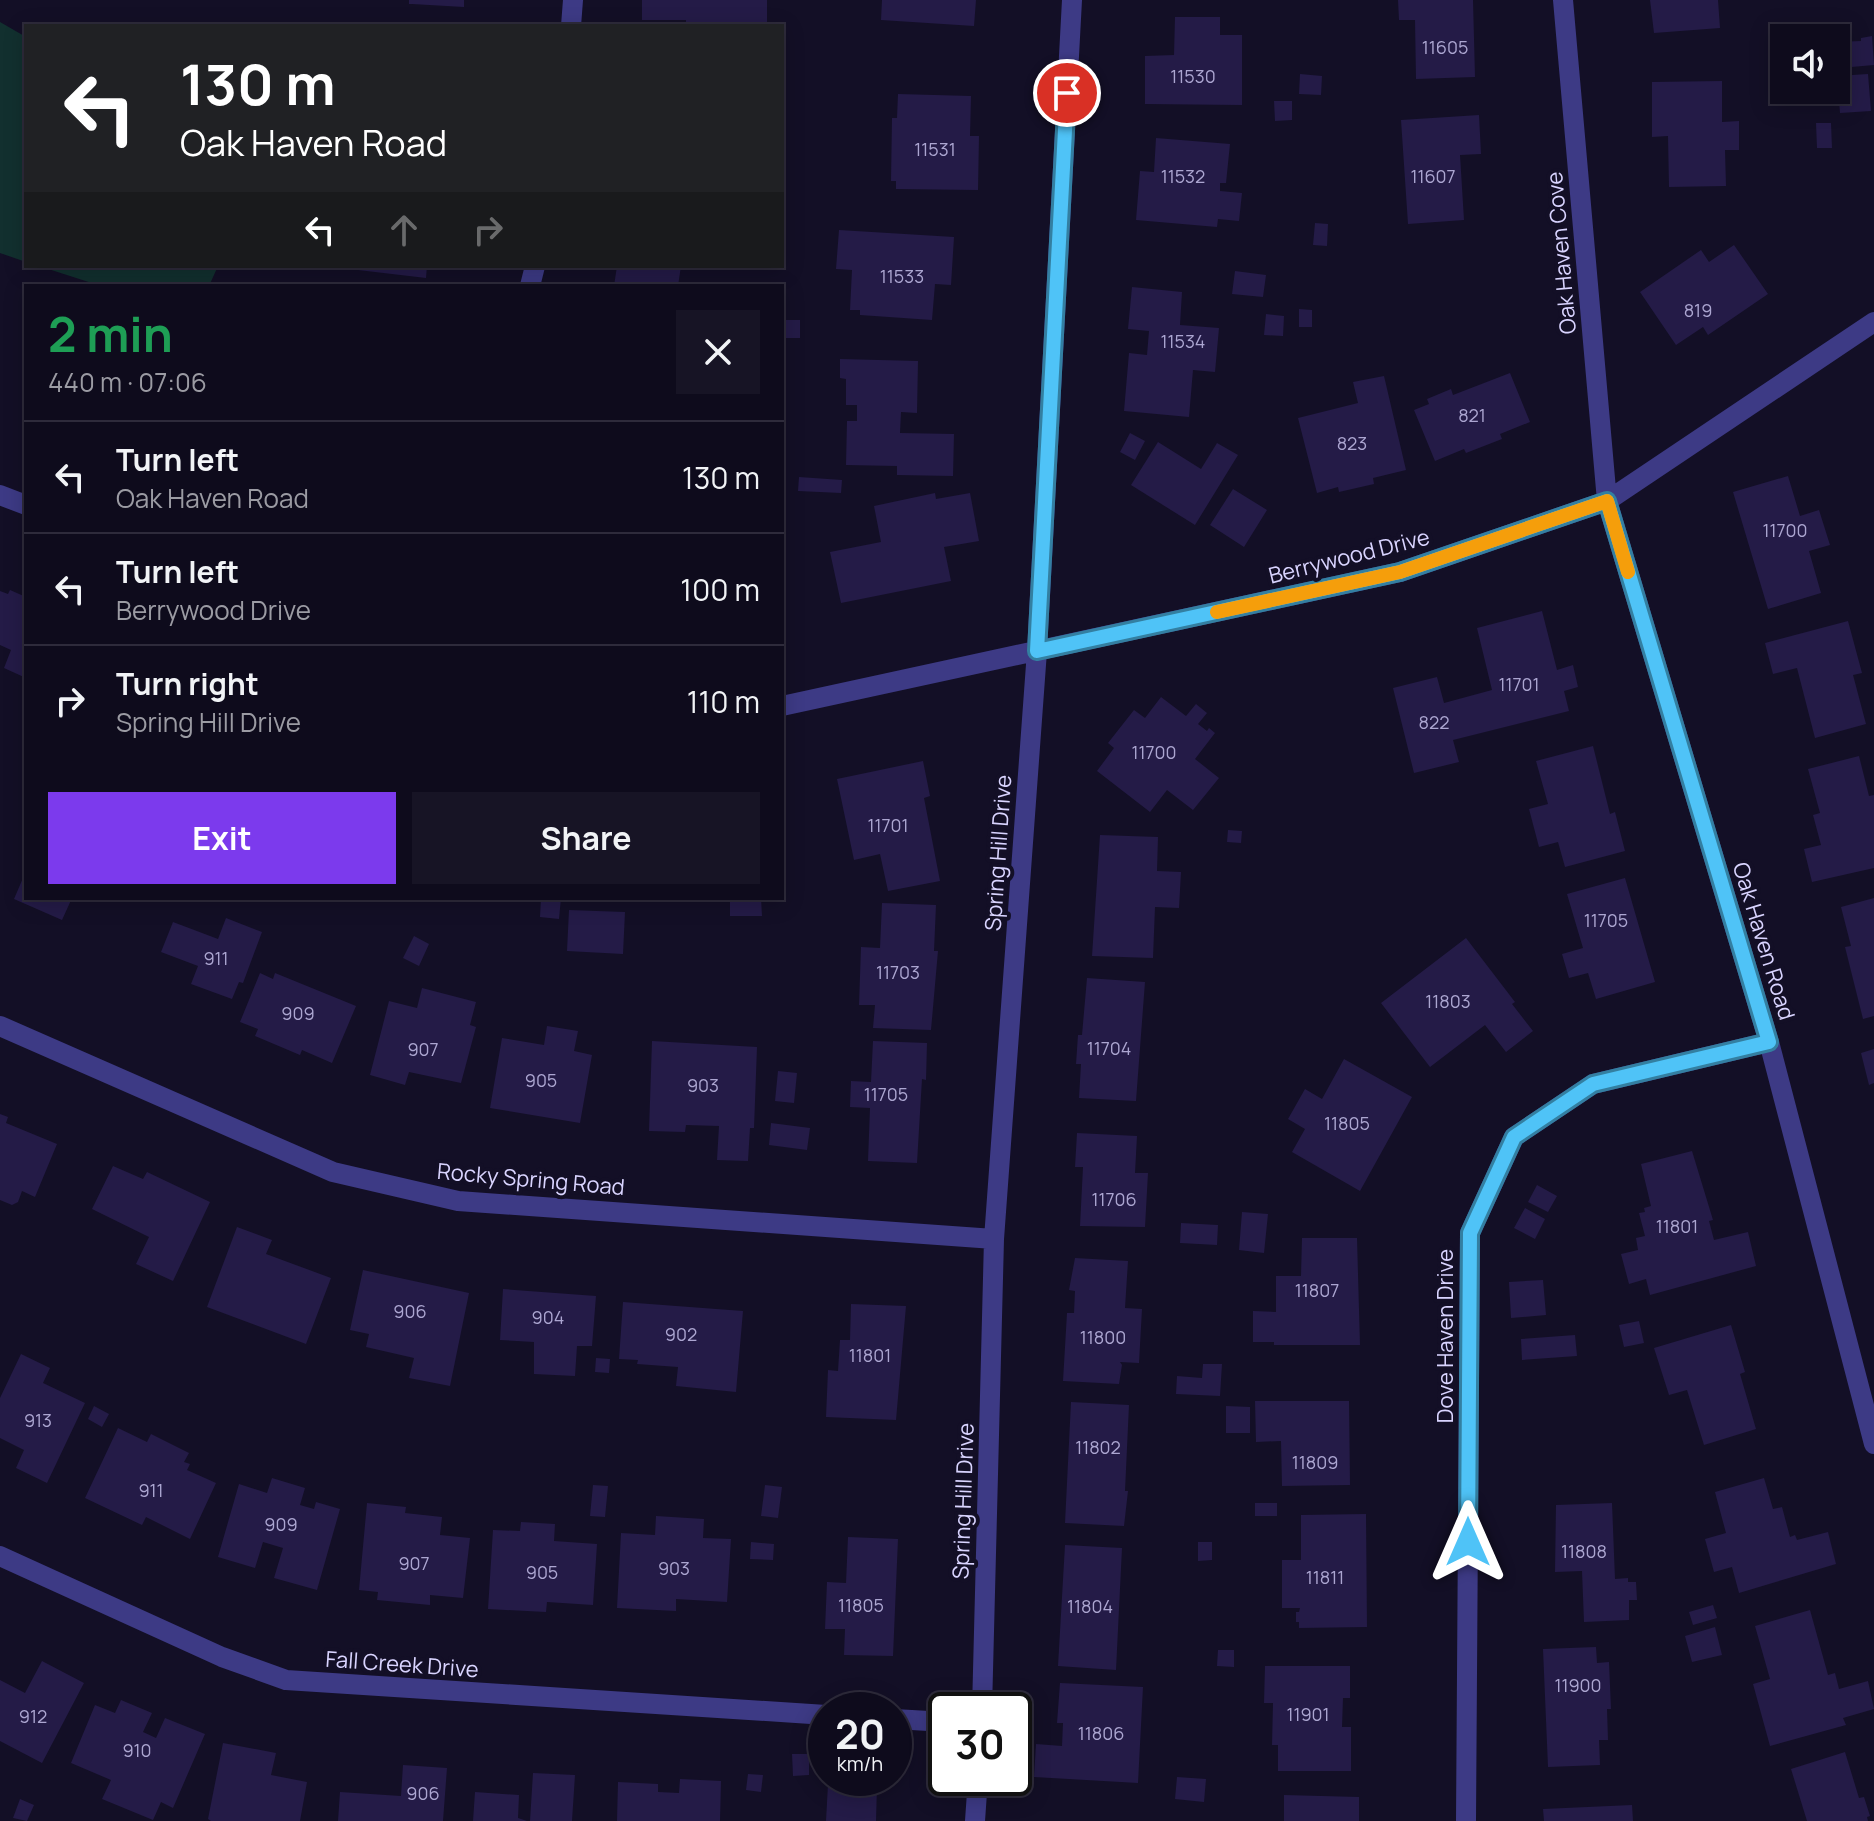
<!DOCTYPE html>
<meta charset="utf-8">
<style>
body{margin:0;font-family:Manrope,sans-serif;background:#171425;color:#f1f3f6;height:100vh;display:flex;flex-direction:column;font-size:30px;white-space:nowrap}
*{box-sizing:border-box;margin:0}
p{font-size:26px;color:#9b9ba3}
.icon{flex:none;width:44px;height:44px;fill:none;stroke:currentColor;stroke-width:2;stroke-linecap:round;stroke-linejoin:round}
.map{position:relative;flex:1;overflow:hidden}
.drawer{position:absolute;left:24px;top:284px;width:760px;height:616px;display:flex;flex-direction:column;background:#0e0b1c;border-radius:0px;box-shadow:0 4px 20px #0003,0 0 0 2px #2e2b3b}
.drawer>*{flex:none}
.banner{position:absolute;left:24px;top:24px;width:760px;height:244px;border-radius:0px;box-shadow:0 4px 20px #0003,0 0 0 2px #2e2b3b;background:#202124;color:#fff;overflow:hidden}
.buttons{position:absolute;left:1770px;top:24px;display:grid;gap:16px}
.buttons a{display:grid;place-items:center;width:80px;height:80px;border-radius:0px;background:#0e0b1c;box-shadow:0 4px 20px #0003,0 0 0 2px #2e2b3b;font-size:40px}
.speed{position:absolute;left:808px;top:1692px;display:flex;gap:16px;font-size:40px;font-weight:700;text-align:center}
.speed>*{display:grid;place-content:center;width:104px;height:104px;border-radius:50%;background:#0e0b1c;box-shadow:0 4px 20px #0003,0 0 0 2px #2e2b3b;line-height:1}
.speed small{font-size:20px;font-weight:400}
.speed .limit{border:4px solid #111;border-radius:12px;background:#fff;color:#111}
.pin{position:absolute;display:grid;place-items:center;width:68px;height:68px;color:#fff;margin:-34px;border:4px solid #fff;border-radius:50%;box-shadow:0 2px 8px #0007}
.me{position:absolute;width:88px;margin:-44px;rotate:0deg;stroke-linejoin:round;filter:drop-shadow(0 0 6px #0008)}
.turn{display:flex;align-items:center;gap:28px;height:168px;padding:0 24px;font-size:36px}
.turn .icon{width:104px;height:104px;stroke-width:2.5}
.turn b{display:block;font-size:56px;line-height:68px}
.lanes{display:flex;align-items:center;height:76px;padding:0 24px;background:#0003;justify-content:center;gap:40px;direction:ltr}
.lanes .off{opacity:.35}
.round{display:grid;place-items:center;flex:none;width:84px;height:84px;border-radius:0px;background:#171425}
.head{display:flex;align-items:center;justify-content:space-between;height:136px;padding:0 24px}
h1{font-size:48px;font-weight:700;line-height:60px;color:#1e9e55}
.action{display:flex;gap:16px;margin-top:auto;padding:16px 24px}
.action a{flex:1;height:92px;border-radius:0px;background:#7c3aed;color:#fff;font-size:32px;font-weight:700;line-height:92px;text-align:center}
.action a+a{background:#171425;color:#f1f3f6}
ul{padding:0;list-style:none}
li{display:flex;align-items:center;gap:24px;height:112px;padding:0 24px;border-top:2px solid #2e2b3b}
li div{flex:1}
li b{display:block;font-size:30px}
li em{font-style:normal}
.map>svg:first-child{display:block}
</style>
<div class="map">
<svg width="1874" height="1821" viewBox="0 0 1874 1821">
<rect width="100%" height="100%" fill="#130f26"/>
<path fill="#12302f" d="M0,22L26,37V262L0,253Z
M39,266H218L209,286H101Z"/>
<path fill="#241b47" d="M409,0H464V7L412,4H409Z
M642,0H767V24L686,26V20H642Z
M882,0H976L974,26L881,20Z
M1398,0H1473L1475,77L1416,79L1415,20H1399Z
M1650,0H1718L1720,28L1654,33Z
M1175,17H1220V35H1242V105L1145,104V56L1174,55Z
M1872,36L1874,65L1840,68L1837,42L1861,41V38Z
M1300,74L1322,76L1321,95L1299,94Z
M1868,74L1871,111L1840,113L1837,76Z
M1722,81V122L1739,121V150H1725L1726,186L1669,187L1668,136L1652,137V82Z
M898,94L971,96L970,136H979L978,190L896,189V181H891L892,118H897Z
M1274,101H1292V120L1275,121Z
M1479,115L1481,154L1460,155L1464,220L1408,224L1401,120Z
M1816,123H1831L1832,148H1817Z
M1156,138L1230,144L1226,183H1220V191L1242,193L1239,221L1218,219L1217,227L1136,220L1140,171L1154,172Z
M1315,223L1328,224L1327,246L1313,245Z
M839,230L954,237L951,285L935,284L932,320L860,315V310H850L852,270L836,269Z
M1734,245L1768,294L1708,335L1703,327L1676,345L1640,292L1701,250L1709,262Z
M359,266H427L426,278L358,270Z
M617,266H681L678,286H614Z
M1235,271L1266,275L1263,297L1232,294Z
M1132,287L1182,292L1180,325L1219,328L1215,372L1193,370L1189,417L1124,411L1129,353L1147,355L1149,331L1128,329Z
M1299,309L1312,310V327H1299Z
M1266,314L1284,316L1283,336L1264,335Z
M782,320H800V338H782Z
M840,359L918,361L917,413L901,412L900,433L954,434L953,476L897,475V466L846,465L847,421H857V405H846V379L840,378Z
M1510,373L1530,422L1500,434L1502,439L1466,453L1464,449L1435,461L1414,410L1429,404L1427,399L1451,389L1453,395Z
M1384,376L1406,470L1373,478L1374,484L1339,492L1338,487L1317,493L1298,418L1358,403L1353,382Z
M1130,433L1145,441L1135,460L1120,452Z
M1158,442L1201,469L1217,443L1238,455L1195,525L1131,485Z
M1788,476L1800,516L1819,510L1830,545L1809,551L1821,593L1768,609L1733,492Z
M799,477L842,480L841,493L798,491Z
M1233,489L1267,510L1244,547L1210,525Z
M935,493L936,499L970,493L979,541L944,547L951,581L841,603L830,552L881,542L874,506Z
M10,590L26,597V678L4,668L11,650L0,645V591L8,594Z
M1542,611L1557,670L1573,665L1578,687L1564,691L1569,711L1453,740L1459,762L1414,773L1393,688L1437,677L1444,703L1492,690L1477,628Z
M1848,621L1862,673L1853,675L1866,724L1815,738L1797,668L1773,674L1765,643Z
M1161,697L1186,716L1196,704L1207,713L1198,724L1207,731L1209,728L1215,733L1195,759L1219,778L1193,810L1167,790L1150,812L1097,771L1114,748L1108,743L1134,710L1145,718Z
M1593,746L1610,814L1615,812L1625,851L1565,867L1558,842L1539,847L1529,809L1548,804L1536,761Z
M1859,756L1869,796L1874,795V868L1812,882L1804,849L1821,845L1813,815L1820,813L1808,769Z
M923,761L930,796L924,798L940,881L888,891L880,854L854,860L837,779Z
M1228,830L1242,831L1241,843L1227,842Z
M1100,835L1158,837L1157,871L1181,872L1179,908L1155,907L1153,958L1092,956Z
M26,871V898H72L62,920L14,899Z
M1625,878L1655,982L1596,999L1588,973L1569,978L1562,954L1583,948L1567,894Z
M541,898H561L559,919L540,917Z
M696,898H761L762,916H730V902H696Z
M1874,898V1016L1863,1019L1845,947L1851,946L1841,907Z
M882,903L936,905L934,951H938L931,1030L873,1028L875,1005H859L861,947L880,948Z
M569,910L625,912L623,954L567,951Z
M226,918L262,932L243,983L239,982L232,999L191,984L198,966L161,952L173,922L218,939Z
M414,936L429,944L419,966L403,958Z
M1466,938L1515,1002L1512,1004L1533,1031L1506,1052L1485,1025L1430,1067L1381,1003Z
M260,973L273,979L275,973L356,1006L332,1063L302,1050L300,1055L255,1036L258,1029L240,1022Z
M1087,978L1145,982L1136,1101L1079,1098L1081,1064H1076L1078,1035H1082Z
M422,988L476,1002L470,1025L476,1027L461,1083L409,1072L405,1085L370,1075L389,1001L417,1008Z
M547,1026L578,1031L574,1051L592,1055L580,1123L490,1108L502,1038L544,1045Z
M652,1041L757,1047L754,1128H750L748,1161L717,1160L719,1126L686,1125L685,1132L649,1131Z
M873,1041L927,1043L926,1080L922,1079L917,1163L868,1161L870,1108L850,1107L851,1081L871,1082Z
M1874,1049V1083L1869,1085L1861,1053Z
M1344,1059L1412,1097L1360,1191L1292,1152L1305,1129L1288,1119L1305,1089L1322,1099Z
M778,1071L797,1073L794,1103L775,1101Z
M0,1114L8,1117L6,1123L57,1144L35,1197L22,1191L18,1202L12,1205L0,1200Z
M771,1123L810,1128L807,1150L769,1145Z
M1077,1133L1137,1136L1135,1173H1148L1145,1227L1080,1226L1083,1167H1075Z
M1692,1151L1713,1220L1709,1221L1714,1240L1748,1232L1756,1266L1650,1295L1646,1279L1629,1284L1621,1254L1638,1250L1636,1238L1645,1236L1639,1213L1645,1212L1644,1208L1651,1206L1641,1164Z
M113,1166L143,1179L147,1172L210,1202L173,1281L136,1264L149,1237L92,1209Z
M1537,1185L1557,1196L1548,1212L1528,1202Z
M1525,1208L1545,1219L1535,1239L1514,1228Z
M1242,1212L1268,1214L1264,1253L1239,1250Z
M1181,1223L1218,1225L1217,1245L1180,1243Z
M237,1227L272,1240L266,1254L331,1278L306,1344L207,1307Z
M1302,1238H1357L1360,1345H1274V1342H1253V1311L1276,1312V1276H1301Z
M1075,1258L1128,1261L1125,1308L1142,1309L1139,1363L1120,1362L1122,1365L1119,1384L1063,1381L1067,1313H1074L1075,1291L1069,1290Z
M363,1270L469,1293L450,1386L409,1378L414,1358L366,1347L369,1334L350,1330Z
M1543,1280L1546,1315L1511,1318L1509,1282Z
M503,1289L596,1296L592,1346H577L575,1376L534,1374V1342L500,1340Z
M623,1302L743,1311L736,1392L676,1386L678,1367L637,1364L638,1360L619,1359Z
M851,1304L906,1306L896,1420L826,1417L828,1370L838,1371L840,1340H850Z
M1639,1321L1644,1343L1624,1347L1619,1325Z
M1731,1325L1745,1372L1740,1374L1756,1429L1704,1445L1687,1390L1669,1395L1654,1348Z
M1575,1335L1577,1356L1522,1360L1521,1339Z
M21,1354L50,1368L43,1383L85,1403L47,1483L16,1468L24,1450L0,1438V1398Z
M596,1358L610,1359L609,1373L595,1372Z
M1203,1364H1222L1220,1396L1176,1394L1177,1376L1202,1378Z
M1255,1401H1349L1350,1485L1282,1486L1281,1441L1256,1442Z
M1071,1402L1129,1405L1125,1491H1128L1124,1526L1065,1523Z
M94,1406L109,1414L102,1427L88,1419Z
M1226,1406L1250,1407V1433H1226Z
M118,1428L147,1442L151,1434L189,1453L184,1462L190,1464L187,1470L216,1483L190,1539L146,1517L142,1525L85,1498Z
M272,1478L305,1488L300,1505L314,1509L316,1502L340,1509L317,1590L274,1578L283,1548L263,1542L255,1568L218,1557L239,1484L267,1493Z
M1764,1478L1773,1509L1782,1507L1790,1537L1795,1535L1797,1540L1828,1532L1836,1564L1739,1593L1732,1567L1714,1572L1705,1539L1726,1533L1715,1492Z
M593,1485L608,1486L605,1517L590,1516Z
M765,1485L782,1487L778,1518L761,1516Z
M367,1503L406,1507L405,1513L442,1517L440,1535L470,1538L463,1598L430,1595V1605L377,1600L378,1592L359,1590Z
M1255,1503H1277V1516H1255Z
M1612,1503L1615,1579L1628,1578V1582H1636L1637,1600H1629V1620L1584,1622L1582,1571L1555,1572L1556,1505Z
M1366,1514L1367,1627L1299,1628V1622H1296V1612H1299L1300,1608H1282V1560H1301V1515Z
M656,1516L704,1519L703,1538L731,1539L727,1602L676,1599V1611L617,1608L621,1533L655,1535Z
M521,1522L555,1524L554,1541L597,1544L593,1605L547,1602L546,1612L488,1609L493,1530L520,1531Z
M848,1537L898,1539L893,1656L844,1655L845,1629H825L827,1582L846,1583Z
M751,1542L774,1544L773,1560L750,1559Z
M1198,1542H1212V1560L1198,1561Z
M1065,1545L1122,1548L1116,1670L1058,1666Z
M1713,1605L1717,1618L1693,1625L1689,1612Z
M1810,1610L1828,1675L1835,1673L1839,1689L1868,1681L1874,1709L1843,1718L1846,1725L1770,1746L1753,1684L1770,1679L1755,1626Z
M1715,1627L1722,1655L1692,1662L1685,1636Z
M1596,1647L1597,1663L1609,1662L1611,1709H1607L1608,1740H1599L1600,1765L1548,1767L1543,1649Z
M1218,1650H1234V1667L1217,1666Z
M42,1661L84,1683L42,1763L0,1741V1680L25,1693Z
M1265,1666H1350V1698H1343L1342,1727H1351V1771H1278V1745H1272L1273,1703H1264Z
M1060,1683L1143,1687L1138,1783L1034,1777L1036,1744L1062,1746L1063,1723H1057Z
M121,1700L152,1713L143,1732L156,1738L165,1718L205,1734L173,1808L161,1802L153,1820L102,1799L111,1780L71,1763L95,1705L115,1713Z
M223,1743L276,1753L271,1775L307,1782L300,1821H211L208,1819Z
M1845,1752L1859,1798L1864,1797L1870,1816L1867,1817L1868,1821H1807L1791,1769Z
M792,1754H809V1775L793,1776Z
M403,1765L447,1768L443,1821H338L340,1792L401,1796Z
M533,1773L575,1775L572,1821H530Z
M748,1774L763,1775L761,1792L746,1790Z
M1177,1777L1206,1779L1204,1802L1175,1799Z
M680,1779L721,1781L720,1821H617L618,1782L658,1784V1792L679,1793Z
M828,1784L877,1786L876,1821H826Z
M475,1792L519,1795L518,1818L527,1821H473Z
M1284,1795L1359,1797V1821H1284Z
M20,1799L34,1805L27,1821L13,1818Z
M1632,1805L1633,1821H1544L1543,1809Z"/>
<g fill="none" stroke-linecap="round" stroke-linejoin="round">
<path stroke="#3d3a85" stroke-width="20" d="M1563,0L1607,501L1769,1042L1874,1444
M571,26L573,0
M530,286L535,266
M0,495L26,505
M782,706L1400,572L1607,501L1874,322
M0,1026L333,1172L458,1201L994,1239
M0,1556L222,1657L286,1680L826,1715
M982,1710L994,1239L1037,651L1072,0
M894,1719L946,1722
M975,1821L978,1778
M1466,1821L1470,1233L1514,1137L1593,1084L1769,1042"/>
</g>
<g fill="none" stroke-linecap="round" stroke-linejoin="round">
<g stroke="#337fa1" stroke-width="20">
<path id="route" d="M1067,93L1037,651L1400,572L1607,501L1769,1042L1593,1084L1514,1137L1470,1233L1468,1542"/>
</g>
<use href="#route" stroke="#4fc3f7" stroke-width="14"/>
<path stroke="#f59e0b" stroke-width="14" d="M1217,612L1400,572L1607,501L1628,572"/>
</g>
<g text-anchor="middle" stroke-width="8" stroke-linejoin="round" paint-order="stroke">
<g font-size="18" fill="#aca6d1">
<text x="1445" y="54">11605</text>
<text x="1193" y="83">11530</text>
<text x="935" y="156">11531</text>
<text x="1183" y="183">11532</text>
<text x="1433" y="183">11607</text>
<text x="902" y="283">11533</text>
<text x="1698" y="317">819</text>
<text x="1183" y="348">11534</text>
<text x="1472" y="422">821</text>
<text x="1352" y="450">823</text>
<text x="1785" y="537">11700</text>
<text x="1519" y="691">11701</text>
<text x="1434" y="729">822</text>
<text x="1154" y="759">11700</text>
<text x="888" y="832">11701</text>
<text x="1606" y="927">11705</text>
<text x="216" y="965">911</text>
<text x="898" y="979">11703</text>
<text x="1448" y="1008">11803</text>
<text x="298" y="1020">909</text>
<text x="1109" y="1055">11704</text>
<text x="423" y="1056">907</text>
<text x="541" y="1087">905</text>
<text x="703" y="1092">903</text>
<text x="886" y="1101">11705</text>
<text x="1347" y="1130">11805</text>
<text x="1114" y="1206">11706</text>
<text x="1677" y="1233">11801</text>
<text x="1317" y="1297">11807</text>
<text x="410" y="1318">906</text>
<text x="548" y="1324">904</text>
<text x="681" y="1341">902</text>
<text x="1103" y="1344">11800</text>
<text x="870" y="1362">11801</text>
<text x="38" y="1427">913</text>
<text x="1098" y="1454">11802</text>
<text x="1315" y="1469">11809</text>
<text x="151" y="1497">911</text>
<text x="281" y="1531">909</text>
<text x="1584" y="1558">11808</text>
<text x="414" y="1570">907</text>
<text x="674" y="1575">903</text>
<text x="542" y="1579">905</text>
<text x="1325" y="1584">11811</text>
<text x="861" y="1612">11805</text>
<text x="1090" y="1613">11804</text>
<text x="1578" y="1692">11900</text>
<text x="1308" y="1721">11901</text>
<text x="33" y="1723">912</text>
<text x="1101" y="1740">11806</text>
<text x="137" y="1757">910</text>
<text x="423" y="1800">906</text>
</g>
<g font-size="22" fill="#d9d4ff" stroke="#130f26">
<text transform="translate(1561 253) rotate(-95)" y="8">Oak Haven Cove</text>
<text transform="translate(1349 556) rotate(-14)" y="8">Berrywood Drive</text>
<text transform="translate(998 853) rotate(-86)" y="8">Spring Hill Drive</text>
<text transform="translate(1764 941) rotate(73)" y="8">Oak Haven Road</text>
<text transform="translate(531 1179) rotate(5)" y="8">Rocky Spring Road</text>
<text transform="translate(1445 1336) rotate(-90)" y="8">Dove Haven Drive</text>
<text transform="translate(963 1501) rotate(-88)" y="8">Spring Hill Drive</text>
<text transform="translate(402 1664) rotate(4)" y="8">Fall Creek Drive</text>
</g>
</g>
</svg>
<div class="buttons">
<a><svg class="icon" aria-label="sound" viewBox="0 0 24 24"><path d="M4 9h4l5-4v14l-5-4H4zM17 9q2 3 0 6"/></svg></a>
</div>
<div class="speed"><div>20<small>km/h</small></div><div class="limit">30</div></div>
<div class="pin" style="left:1067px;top:93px;background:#d93025"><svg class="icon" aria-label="arrive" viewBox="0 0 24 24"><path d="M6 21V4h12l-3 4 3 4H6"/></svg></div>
<svg class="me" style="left:1468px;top:1542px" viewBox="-20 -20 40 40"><path d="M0-17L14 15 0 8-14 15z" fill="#4fc3f7" stroke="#fff" stroke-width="4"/></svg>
<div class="banner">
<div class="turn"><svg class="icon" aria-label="left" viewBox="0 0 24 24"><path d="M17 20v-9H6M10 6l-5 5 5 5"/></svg><div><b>130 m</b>Oak Haven Road</div></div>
<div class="lanes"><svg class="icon" aria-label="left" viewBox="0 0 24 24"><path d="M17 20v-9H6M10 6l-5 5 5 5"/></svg><svg class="icon off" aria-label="ahead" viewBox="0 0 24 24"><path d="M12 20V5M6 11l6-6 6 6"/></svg><svg class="icon off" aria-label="right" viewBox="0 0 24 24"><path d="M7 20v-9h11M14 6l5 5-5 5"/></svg></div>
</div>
<section class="drawer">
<div class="head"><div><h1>2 min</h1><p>440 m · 07:06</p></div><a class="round"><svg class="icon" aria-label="close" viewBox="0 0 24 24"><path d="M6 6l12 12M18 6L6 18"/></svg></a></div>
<ul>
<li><svg class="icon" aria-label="left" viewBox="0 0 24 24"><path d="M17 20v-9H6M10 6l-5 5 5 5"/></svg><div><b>Turn left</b><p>Oak Haven Road</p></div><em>130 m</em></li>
<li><svg class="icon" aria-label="left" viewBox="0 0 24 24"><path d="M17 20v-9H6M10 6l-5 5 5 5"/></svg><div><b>Turn left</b><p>Berrywood Drive</p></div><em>100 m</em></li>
<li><svg class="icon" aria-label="right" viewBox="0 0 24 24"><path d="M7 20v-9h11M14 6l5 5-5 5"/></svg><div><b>Turn right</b><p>Spring Hill Drive</p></div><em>110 m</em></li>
</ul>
<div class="action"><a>Exit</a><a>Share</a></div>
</section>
</div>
